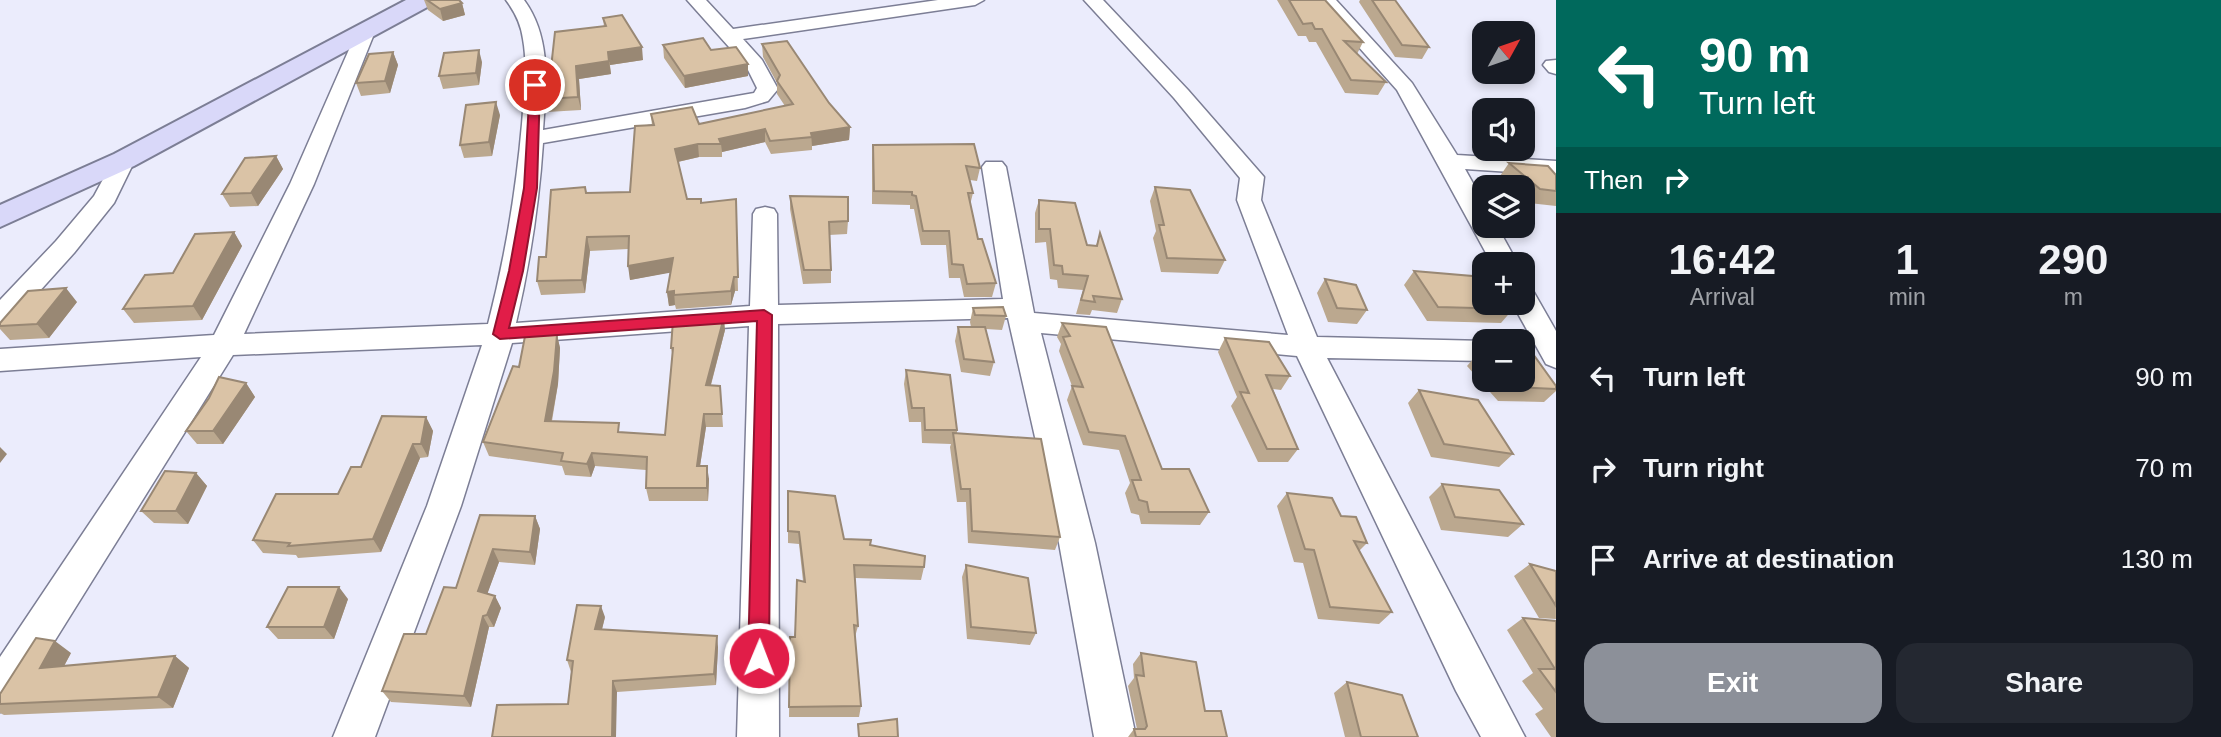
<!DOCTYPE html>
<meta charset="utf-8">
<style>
body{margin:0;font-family:Arial,sans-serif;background:#242831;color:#f1f3f6;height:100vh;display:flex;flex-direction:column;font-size:26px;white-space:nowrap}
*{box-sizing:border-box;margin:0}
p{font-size:23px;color:#9ea1a6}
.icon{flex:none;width:38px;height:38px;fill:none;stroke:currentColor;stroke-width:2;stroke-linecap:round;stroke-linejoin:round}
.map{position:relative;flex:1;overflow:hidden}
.drawer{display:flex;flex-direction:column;background:#171b24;width:665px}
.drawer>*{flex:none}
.guide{background:#00695c;color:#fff;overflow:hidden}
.needle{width:46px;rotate:50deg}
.tools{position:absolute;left:1472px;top:21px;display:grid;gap:14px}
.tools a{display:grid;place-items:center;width:63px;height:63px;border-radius:14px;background:#171b24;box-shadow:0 4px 10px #0003;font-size:35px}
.pin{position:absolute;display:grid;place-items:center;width:60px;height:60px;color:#fff;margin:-30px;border:4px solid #fff;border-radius:50%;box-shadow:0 2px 7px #0007}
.me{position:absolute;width:77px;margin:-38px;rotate:1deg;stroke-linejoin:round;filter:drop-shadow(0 0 5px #0008)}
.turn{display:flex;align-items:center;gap:24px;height:147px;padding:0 28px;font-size:32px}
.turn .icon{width:91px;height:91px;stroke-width:2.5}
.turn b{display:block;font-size:49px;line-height:60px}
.then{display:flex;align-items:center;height:66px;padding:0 28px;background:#0003;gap:14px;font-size:26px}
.eta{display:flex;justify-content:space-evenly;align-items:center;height:119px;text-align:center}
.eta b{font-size:42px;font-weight:600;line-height:49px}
.cta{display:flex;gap:14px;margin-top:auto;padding:14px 28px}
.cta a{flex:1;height:80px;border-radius:21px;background:#8c9099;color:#fff;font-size:28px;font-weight:600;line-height:80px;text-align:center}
.cta a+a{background:#242831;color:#f1f3f6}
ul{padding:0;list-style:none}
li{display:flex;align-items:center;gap:21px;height:91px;padding:0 28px}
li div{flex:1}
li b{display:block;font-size:26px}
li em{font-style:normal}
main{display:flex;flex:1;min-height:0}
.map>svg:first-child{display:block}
</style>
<main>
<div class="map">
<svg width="1556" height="737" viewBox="0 0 1556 737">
<rect width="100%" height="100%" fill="#ebecfc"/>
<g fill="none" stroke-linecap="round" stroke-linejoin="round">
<g stroke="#7c7e95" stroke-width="3">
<path id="street" d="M506,0H524C552,38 546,86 543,130L754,93L757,88L746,66L687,0H706L733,29L938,0H984L975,5L743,39L762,60L778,89L768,101L745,108L543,143C539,204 530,263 516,323L750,306L753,214L756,209L765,207L774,209L777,214L778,305L1003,299L982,167L986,162H1002L1006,167L1034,313L1288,335L1237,200L1240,178L1174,98L1084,0H1103L1188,90L1264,177L1261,200L1317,337L1486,341H1484V361L1327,358L1525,737H1481L1456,691L1297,356L1041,333L1095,543L1136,737H1094L1059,543L1008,318L778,324L779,737H737L749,326L512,343L461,506L375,737H333L427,506L482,345L233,355L14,706L0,712V657L201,357L0,371V349L214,335L290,184L358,29L367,23L376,29L314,184L244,334L488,324C505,258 516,192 522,124C524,96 528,66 523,39C521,24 515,12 506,0Z
M1317,0H1336L1412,83L1457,155L1556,161V175L1465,169L1484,203V226H1497L1518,264H1492L1397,90Z
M1556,60V74L1549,72L1543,65L1546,61Z
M124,153L132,155L135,160L114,203L74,253L10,324L0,327V300L56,241L94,196L116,155Z
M1522,287L1532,289L1556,331V368L1546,364L1512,303H1522Z"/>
</g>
<g stroke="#7c7e95" stroke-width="4">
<path id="secondary" d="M406,0H434L431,5L134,166L0,227V205L114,154Z"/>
</g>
<use href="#street" fill="#fff" fill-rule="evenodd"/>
<use href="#secondary" fill="#d9d8f9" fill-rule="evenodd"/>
</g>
<path fill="#bba88f" d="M424,0H459L462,3L465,15L443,21L428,10Z
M1277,0H1325L1363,42L1357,54L1386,82L1378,95L1345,93L1316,42H1309L1306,36H1298Z
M1360,0H1395L1429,47L1422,59L1395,57L1359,2Z
M603,18L643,60L610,65L611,74L579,79L581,110L547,112L544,99L550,77L604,27Z
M762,44L829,103L850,127L849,140L812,146V150L771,154L765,142L722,152V157H699L678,162L687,199L701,203L736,199L738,291H735L731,305L676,309L675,305L669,306L667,292L671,272L630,280L628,249L590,251L585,293L541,295L537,281L546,257L585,187L587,193L630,192L652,126L651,114L699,124L785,106L777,94V83L763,57Z
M663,45L748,64V76L685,88L664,58Z
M393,52L398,65L390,93L361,96L356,83Z
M482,62L479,85L443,89L439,76Z
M500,115L492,156L464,158L460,145Z
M873,145L980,168L977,181L970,180L973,193L970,205L978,239L996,283L992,297H964L960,278H949L946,245H921L914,209H910V205L872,204V158Z
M276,156L283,169L258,206L230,207L222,194Z
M1509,163L1556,175V206L1529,203L1522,197V187H1512L1500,176Z
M1155,187L1225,260L1218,274L1161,272L1153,238L1156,231L1150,201Z
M790,196L848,221L847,234L829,235L831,270V283L803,284L790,209Z
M1039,200L1087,245L1096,246L1100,233L1122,299L1117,313L1092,310L1090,315L1076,314L1083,290L1058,288L1057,280L1050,279L1046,242L1035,243V213Z
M234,232L242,246L202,320L134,323L123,309Z
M1414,271L1513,309L1501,323L1427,321L1404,285Z
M1325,279L1367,310L1357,324L1328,322L1317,293Z
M77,302L49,338L10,340L0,329V323Z
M973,308L1006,316L1002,330L986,329L994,362L990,376L961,372L955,341L958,327H971L970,322Z
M1062,323L1162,469L1209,512L1200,525L1141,524L1139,515L1131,513L1125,493L1130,483L1119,450L1083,445L1067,400L1072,386L1059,351L1061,344L1057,337Z
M725,330L711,385L720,386L723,427H706L700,466L709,479L708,501H649L646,488V470L595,466L591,477L565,475L562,466L489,456L483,442L519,367L557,335L560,348L558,384L552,421L621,433L665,435L673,357L671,348Z
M1225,338L1290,376L1281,390L1273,389L1298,449L1288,462H1258L1231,406L1237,397L1218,352Z
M1479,352H1484V380H1522L1556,386V391L1544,402L1498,401L1467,366Z
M906,370L957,430V433L1060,537L1055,550L968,543L966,502H957L950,447L951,444L922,443L921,422H909L904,384Z
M246,383L255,397L223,444H197L186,431L209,398Z
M1419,390L1513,454L1499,467L1431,457L1408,403Z
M426,417L433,431L428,457L420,458L381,552L298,558L296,555L263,553L253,540L338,494L361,467Z
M196,473L207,486L188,524L154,523L141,511Z
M1442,484L1523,524L1508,537L1441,530L1429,497Z
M788,491L844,539L870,545L924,567L921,580L855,578L858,626L855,637L861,706L859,717H789L790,637H795L803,581L799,544L788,543Z
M1287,493L1341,516L1367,543L1359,551L1392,612L1379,624L1318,619L1303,563L1294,562L1277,506Z
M480,515L535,516L540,529L535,565L499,562L487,594L495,596L501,608L494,627H489L471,707L391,702L382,691L426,634L456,588Z
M1530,564L1556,571V619L1539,618L1514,576Z
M966,565L1036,633L1030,645L967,639L962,577Z
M348,599L334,639H278L267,627Z
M605,617L602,629L718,647L716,685L617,692L568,704L571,672L567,660Z
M1523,618L1556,621V737H1551L1535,714L1543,709L1522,681L1533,673L1507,630Z
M71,653L64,666L175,656L189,668L173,708L4,715L0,713V694Z
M1141,653L1205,711L1227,737H1128L1134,729H1137L1128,686L1134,678L1133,664Z
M1347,682L1418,737H1345L1334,693Z"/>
<path fill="#998874" d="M462,3L465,15L443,21L440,9Z
M642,47L643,60L610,65L608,52Z
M479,50L482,62L479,85L476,73Z
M393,52L398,65L390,93L385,81Z
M609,61L611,74L579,79L581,110L578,97L576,66Z
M748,64V76L685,88L684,76Z
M496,102L500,115L492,156L489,142Z
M850,127L849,140L812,146L811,133Z
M765,129V142L722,152L721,144L719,139Z
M698,144L699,157L677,162L675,149Z
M276,156L283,169L258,206L251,193Z
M234,232L242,246L202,320L193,306Z
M587,237L590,251L585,293L582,280Z
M673,258L674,272L630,280L628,266Z
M734,277L735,291L731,305V291Z
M66,288L77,302L49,338L37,324Z
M674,291L675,305L669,306L667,292Z
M724,317L725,330L707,399L706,385Z
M557,335L560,348L558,384L549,434L545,421Z
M246,383L255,397L223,444L213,431Z
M704,414L706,427L698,479L697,466Z
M426,417L433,431L428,457L421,444Z
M413,444L420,458L381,552L373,539Z
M0,447L7,454L0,463Z
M592,453L595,466L591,477L587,464Z
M707,466L709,479L708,501L707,488Z
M196,473L207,486L188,524L176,511Z
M535,516L540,529L535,565L530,552Z
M493,549L499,562L484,603L478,591Z
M339,587L348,599L334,639L324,627Z
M495,596L501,608L494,627L487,615Z
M601,606L605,617L599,641L595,629Z
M483,616L489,627L471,707L464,696Z
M717,636L718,647L716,685L714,674Z
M55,641L71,653L57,679L40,668Z
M175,656L189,668L173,708L158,697Z
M613,681L617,692L616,737H612Z"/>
<path fill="#dac3a6" stroke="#998874" stroke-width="2" d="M427,0H459L462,3L440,9Z
M1289,0H1325L1363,42L1344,41L1386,82L1351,80L1322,29H1315L1312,23L1303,24Z
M1372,0H1395L1429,47L1402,45Z
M622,15L642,47L608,52L609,61L576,66L578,97L544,99L545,77H550L555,32L606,26L603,18Z
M703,38L711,50L736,47L748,64L684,76L663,45Z
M787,41L829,103L850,127L811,133L812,137L770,141L765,129L719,139L721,144H698L675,149L687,199H701V203L736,199L738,277H734L731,291L674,295V291L667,292L673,258L628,266L629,236L587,237L582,280L537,281L539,257H546L551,190L585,187L586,193L630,192L635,126L654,125L651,114L692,107L699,124L793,104L777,81L780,75L762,44Z
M479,50L476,73L439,76L444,53Z
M393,52L385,81L356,83L369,54Z
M496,102L489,142L460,145L466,105Z
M974,144L980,168L966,166L973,193H968L978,239H982L996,283L967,284L963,265L952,264L949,231H923L916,196L912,195V192L874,191L873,145Z
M276,156L251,193L222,194L245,158Z
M1509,163L1548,166L1556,175V191L1540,189Z
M1155,187L1190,190L1225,260L1167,258L1159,225H1164Z
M790,196L848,197V221L829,222L831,270H804Z
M1039,200L1075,203L1087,245L1097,246L1100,233L1122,299L1093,296L1095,302L1081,300L1088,276L1063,274L1062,266L1054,265L1050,229H1039Z
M234,232L193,306L123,309L145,275L173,273L195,234Z
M1414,271L1484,277V303H1508L1513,309L1438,307Z
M1325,279L1356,285L1367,310L1337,308Z
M66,288L37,324L0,326V323L28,291Z
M1003,307L1006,316L975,315L973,308Z
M724,317L706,385L720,386L722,414H704L697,466H707V488H646L647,457L592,453L587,464L561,461L563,453L483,442L513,366L519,367L526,331L557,335L554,371L545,421L619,423L618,432L665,435L673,348H671L673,320Z
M1062,323L1106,327L1162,469H1189L1209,512H1149L1147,502L1139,500L1132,480H1141L1125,436L1089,432L1072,386L1083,387L1063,337L1070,336Z
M958,327H985L994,362L964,359Z
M1225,338L1269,342L1290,376L1266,375L1298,449H1267L1240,392L1249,393Z
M1522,354H1533L1556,386V389L1511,387L1504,380H1522Z
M906,370L950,375L957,430H925L924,408H912Z
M219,377L246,383L213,431H186L209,398Z
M1419,390L1478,400L1513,454L1444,444Z
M382,416L426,417L421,444H413L373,539L288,546L290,543L253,540L276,494H338L351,467H361Z
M953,433L1041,439L1060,537L972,531L970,489H961Z
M165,471L196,473L176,511H141Z
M1442,484L1499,490L1523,524L1455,517Z
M788,491L835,496L844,539L871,540L870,545L925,556L924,567L854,565L858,626L854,625L861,706L789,707L790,637H795L797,580L805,582L799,532L788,531Z
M1287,493L1332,498L1341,516L1356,517L1367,543L1354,541L1392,612L1330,607L1314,550L1305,549Z
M480,515L535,516L530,552L493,549L478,591L495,596L487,615L483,616L464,696L382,691L404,634H426L444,587L456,588Z
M1530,564L1556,571V606Z
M966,565L1028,578L1036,633L971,627Z
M288,587H339L324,627H267Z
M577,605L601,606L595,629L717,636L714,674L613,681L612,737H492L497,705L568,704L573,661L567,660Z
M1523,618L1556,621V692L1539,669H1555Z
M36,638L55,641L40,668L175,656L158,697L0,704V694Z
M1141,653L1196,662L1205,711H1221L1227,737H1136L1134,729H1145L1147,726L1136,675L1144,676Z
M1347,682L1402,695L1418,737H1361Z
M897,719L898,737H859L858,724Z"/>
<path fill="#e11d48" stroke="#92132f" stroke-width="2" d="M535,82L540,85L537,188L523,271L509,328L764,310L772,315L769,658L766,665L759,668L752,665L748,658L757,321L500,339L493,334L509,271L524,188L530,85Z"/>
</svg>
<div class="tools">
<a><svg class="needle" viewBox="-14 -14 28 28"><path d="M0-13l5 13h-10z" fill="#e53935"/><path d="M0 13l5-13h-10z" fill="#9ea1a6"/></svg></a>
<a><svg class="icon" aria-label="sound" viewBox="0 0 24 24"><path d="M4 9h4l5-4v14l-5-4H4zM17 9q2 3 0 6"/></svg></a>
<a><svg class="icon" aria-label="layers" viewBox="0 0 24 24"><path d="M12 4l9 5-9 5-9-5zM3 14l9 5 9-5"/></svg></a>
<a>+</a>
<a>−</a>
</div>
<div class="pin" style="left:535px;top:85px;background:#d93025"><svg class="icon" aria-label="arrive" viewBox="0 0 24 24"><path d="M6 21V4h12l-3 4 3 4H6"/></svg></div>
<svg class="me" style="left:759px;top:658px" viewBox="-20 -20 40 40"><circle r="17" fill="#e11d48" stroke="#fff" stroke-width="3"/><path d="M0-11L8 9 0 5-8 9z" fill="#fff"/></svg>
</div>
<section class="drawer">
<div class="guide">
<div class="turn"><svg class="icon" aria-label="left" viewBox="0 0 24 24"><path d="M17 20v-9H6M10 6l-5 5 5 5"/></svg><div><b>90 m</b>Turn left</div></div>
<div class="then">Then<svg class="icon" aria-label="right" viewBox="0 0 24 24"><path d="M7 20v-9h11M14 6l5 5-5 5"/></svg></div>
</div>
<div class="eta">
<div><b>16:42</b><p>Arrival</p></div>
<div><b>1</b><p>min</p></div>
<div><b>290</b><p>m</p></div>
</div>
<ul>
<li><svg class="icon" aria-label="left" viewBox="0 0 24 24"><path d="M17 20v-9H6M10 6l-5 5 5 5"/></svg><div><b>Turn left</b></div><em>90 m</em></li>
<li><svg class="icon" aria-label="right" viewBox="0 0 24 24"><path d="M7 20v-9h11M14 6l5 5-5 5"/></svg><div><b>Turn right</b></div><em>70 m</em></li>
<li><svg class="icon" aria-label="arrive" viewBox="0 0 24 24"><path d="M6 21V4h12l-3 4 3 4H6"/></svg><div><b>Arrive at destination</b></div><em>130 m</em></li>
</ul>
<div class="cta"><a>Exit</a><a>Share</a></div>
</section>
</main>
